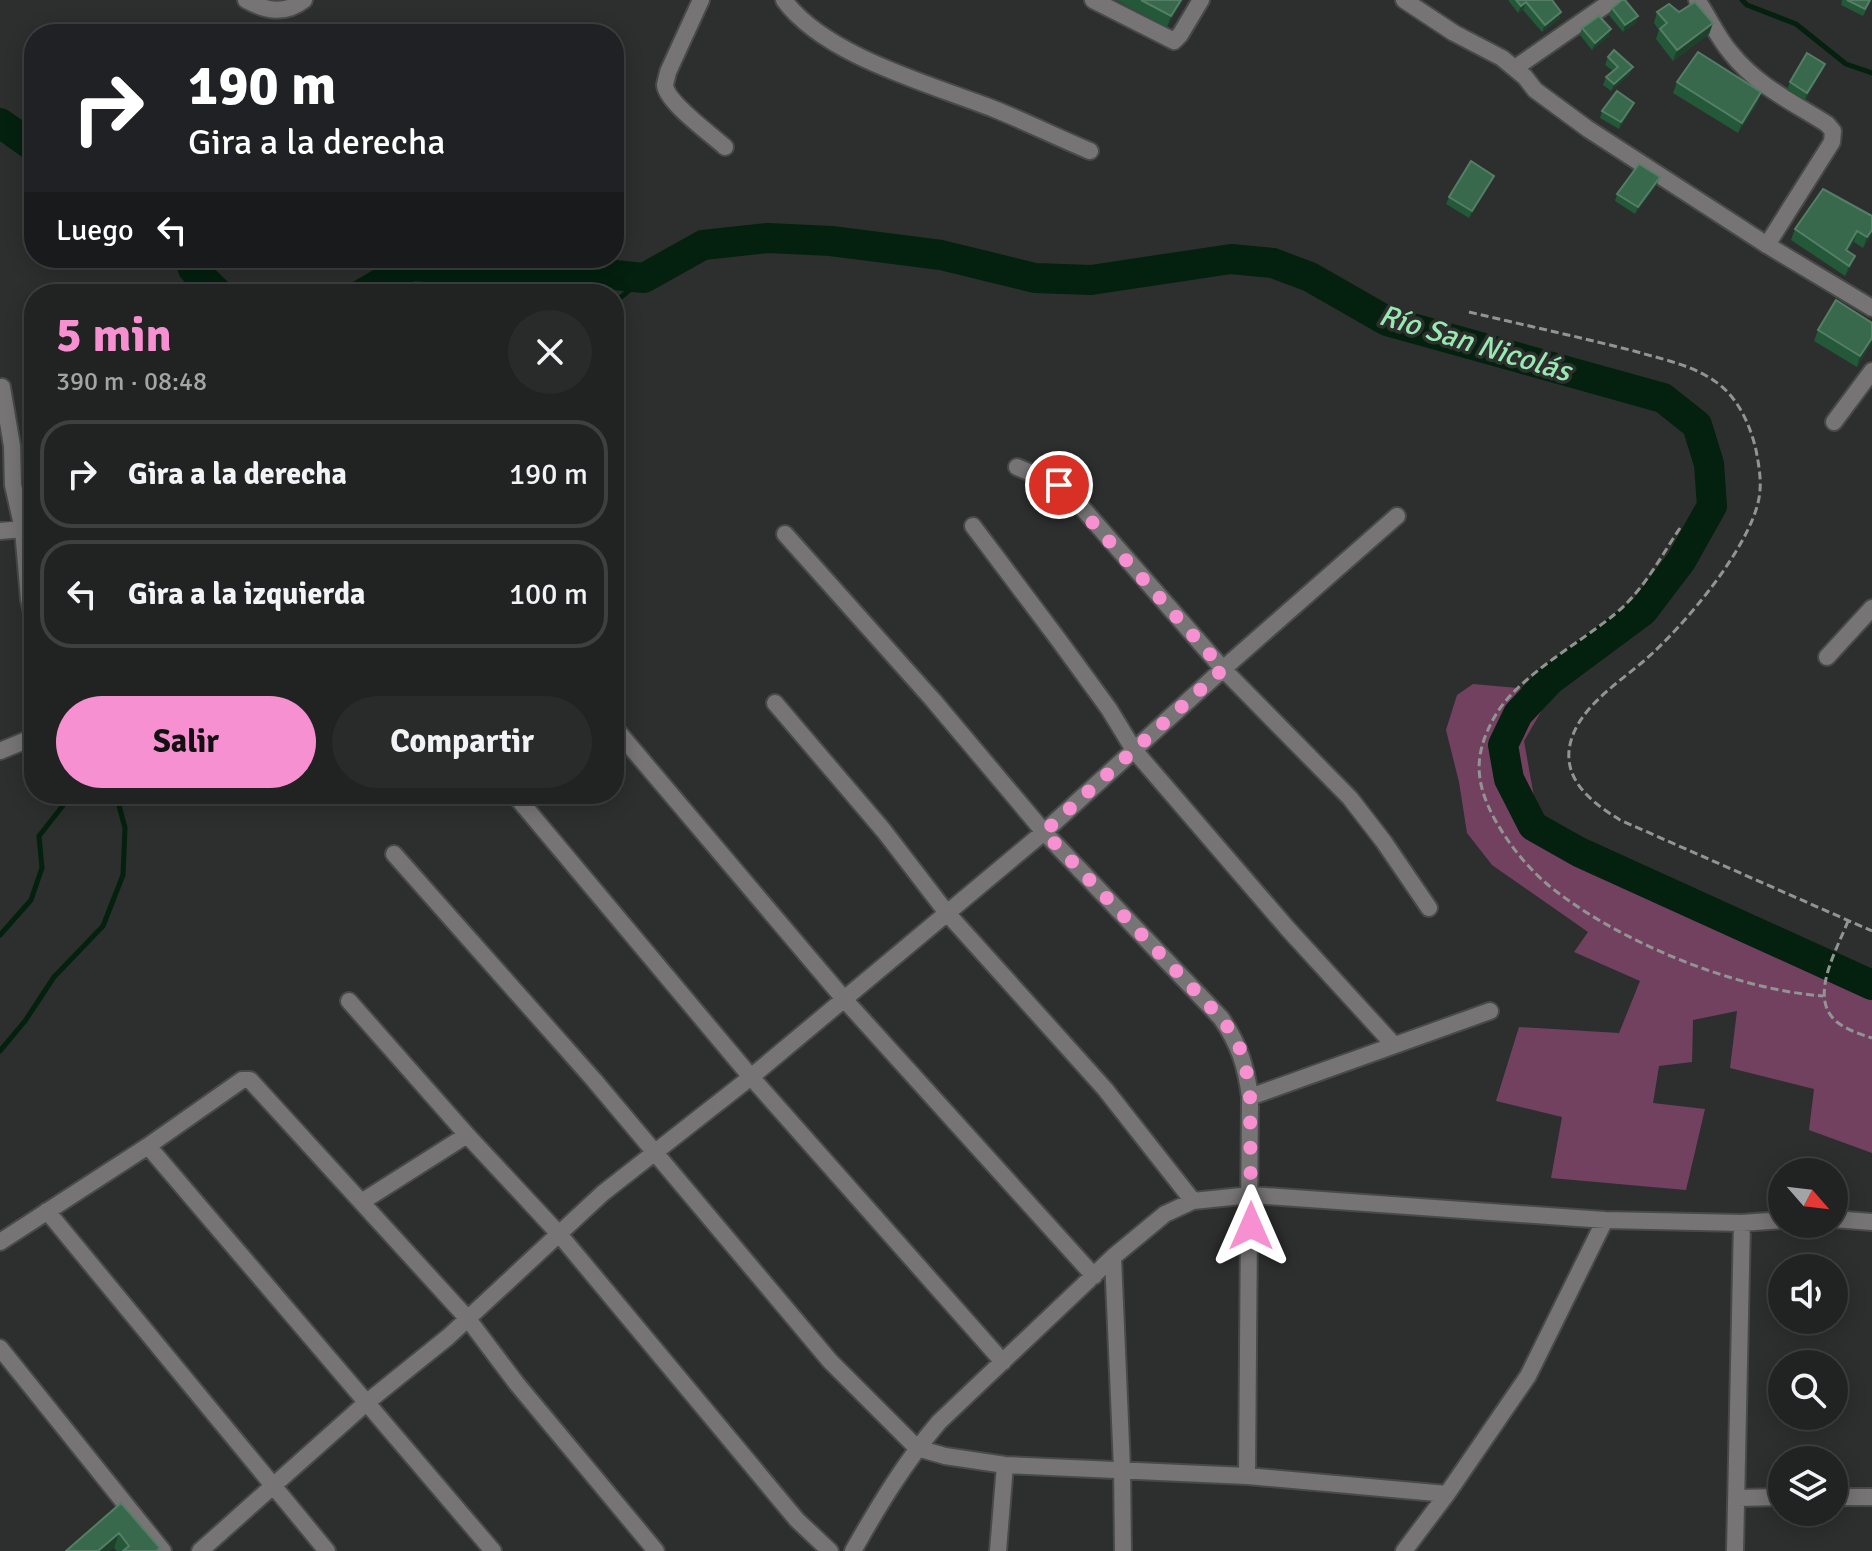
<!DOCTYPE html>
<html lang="es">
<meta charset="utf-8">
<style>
body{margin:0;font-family:Signika,sans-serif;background:#292b2a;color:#f1f3f6;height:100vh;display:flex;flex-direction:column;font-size:30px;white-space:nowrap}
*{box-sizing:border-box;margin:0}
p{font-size:26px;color:#a2a4a5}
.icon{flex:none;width:44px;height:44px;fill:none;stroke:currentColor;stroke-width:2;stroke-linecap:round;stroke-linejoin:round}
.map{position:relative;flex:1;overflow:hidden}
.side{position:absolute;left:24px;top:284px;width:600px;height:520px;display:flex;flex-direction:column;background:#212322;border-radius:32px;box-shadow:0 4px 20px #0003,0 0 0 2px #3e4040}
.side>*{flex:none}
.hud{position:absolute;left:24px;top:24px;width:600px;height:244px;border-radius:32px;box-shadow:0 4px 20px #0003,0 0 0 2px #3e4040;background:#202124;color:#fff;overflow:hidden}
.needle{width:52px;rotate:118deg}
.buttons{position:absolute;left:1768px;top:1158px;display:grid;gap:16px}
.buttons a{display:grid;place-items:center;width:80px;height:80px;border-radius:50%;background:#212322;box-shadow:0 4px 20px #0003,0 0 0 2px #3e4040;font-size:40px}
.pin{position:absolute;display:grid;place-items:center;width:68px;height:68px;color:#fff;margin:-34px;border:4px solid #fff;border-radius:50%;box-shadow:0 2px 8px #0007}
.me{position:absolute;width:88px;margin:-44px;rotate:0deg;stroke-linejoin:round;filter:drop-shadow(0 0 6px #0008)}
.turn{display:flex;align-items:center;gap:28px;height:168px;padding:0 32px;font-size:36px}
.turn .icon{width:104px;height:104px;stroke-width:2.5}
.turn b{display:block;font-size:56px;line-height:68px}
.then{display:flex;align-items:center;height:76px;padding:0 32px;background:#0003;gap:16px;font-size:30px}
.round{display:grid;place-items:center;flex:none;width:84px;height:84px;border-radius:42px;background:#292b2a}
.headline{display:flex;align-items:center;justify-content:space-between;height:136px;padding:0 32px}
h1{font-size:48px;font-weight:800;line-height:60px;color:#f690d1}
.button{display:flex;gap:16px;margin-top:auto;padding:16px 32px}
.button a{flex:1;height:92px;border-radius:48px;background:#f690d1;color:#111;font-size:32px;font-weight:800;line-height:92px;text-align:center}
.button a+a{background:#292b2a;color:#f1f3f6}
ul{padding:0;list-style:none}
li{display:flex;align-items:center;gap:24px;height:108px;margin:0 16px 12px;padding:0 16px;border:4px solid #3e4040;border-radius:32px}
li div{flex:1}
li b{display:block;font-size:30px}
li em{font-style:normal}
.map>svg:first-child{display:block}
</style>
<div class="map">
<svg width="1872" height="1551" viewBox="0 0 1872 1551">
<rect width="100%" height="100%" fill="#2c2f2d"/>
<path fill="#734160" d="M1473,684L1553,691L1524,741L1541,836L1760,939L1872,985V1153L1809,1130L1814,1089L1730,1068L1737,1011L1693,1020L1692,1062L1659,1066L1653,1103L1705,1109L1686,1190L1551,1178L1562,1117L1496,1101L1519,1027L1619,1033L1640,981L1574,952L1588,932L1492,865L1467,833L1459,782L1446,730L1457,695Z"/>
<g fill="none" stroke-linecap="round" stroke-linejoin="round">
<path stroke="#04200f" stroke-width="5" d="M1742,0L1747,5L1796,24L1846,64L1872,73
M614,303L644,278
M0,935L31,900L42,868L39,836L72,794
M0,1051L25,1021L54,977L103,926L123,875L125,828L116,794"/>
<path stroke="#04200f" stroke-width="30" d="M0,123L34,147
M190,258L193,269L219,294
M362,294L410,266L428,267L449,277L520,276L576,271L644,278L703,245L768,238L831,241L941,255L1035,278L1091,280L1231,259L1273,263L1310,277L1387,321L1663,398L1697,425L1709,464L1712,506L1681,561L1643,611L1550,680L1518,714L1503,745L1509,779L1533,826L1579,852L1872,985"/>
<g stroke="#474a48" stroke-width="20">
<path id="minor" d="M246,0C266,11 285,15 304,0
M701,0L668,72C668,73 665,84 665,85C666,102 712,135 725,147
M784,0C825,56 930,84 994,109C1027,122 1058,138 1090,151
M1093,0L1174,41L1180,35L1201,0
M1697,0C1709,17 1717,37 1731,53C1756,85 1794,103 1827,124L1833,131L1832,142L1767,245
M1515,68L1613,0
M2,387L12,446L13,485L23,529L29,599L34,621
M1834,422L1872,371
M1017,467L1059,485L1078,503L1223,669L1350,798L1384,842L1429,908
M973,526L1058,639L1109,709L1134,750L1288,929L1394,1045
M0,531L23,529
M785,534L933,700L1044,832L1221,1018C1239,1044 1246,1066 1250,1097L1247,1476
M1827,657L1872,608
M775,703L884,831L947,913L1105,1089L1193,1201
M614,727L844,999L1094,1276
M0,751L34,737
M514,794L751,1077L1003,1362
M394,854L594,1080L830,1361L917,1448L945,1456L1005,1465L1247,1476L1447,1494
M349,1001L467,1135L559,1234L797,1520L830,1551
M1250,1097L1490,1011
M148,1146L493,1551
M363,1201L467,1135
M47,1211L327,1551
M1834,1219L1872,1222
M0,1242L148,1146L242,1080H250L468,1319L517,1384L656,1551
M1113,1257L1122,1468L1123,1551
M0,1348L163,1551
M1834,1497H1872
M1737,1498L1782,1497
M200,1551L366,1403L448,1337L603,1193L751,1077L1044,832L1223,669L1397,516
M853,1551C879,1505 905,1462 939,1422L1113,1257L1165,1214L1193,1201L1251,1195L1605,1220L1742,1223L1782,1220
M998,1551L1005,1465
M1404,1551L1447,1494L1528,1376L1605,1220
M1735,1551L1742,1223"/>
</g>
<g stroke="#474a48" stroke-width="20">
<path id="tertiary" d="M1404,0L1454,33L1502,58L1525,77L1535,90L1588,129L1767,245L1872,308"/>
</g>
<path stroke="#929493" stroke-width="3" stroke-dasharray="8 4" stroke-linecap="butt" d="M1469,312C1524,325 1579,337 1634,351C1661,359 1689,364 1713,380C1737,395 1750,424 1756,450C1759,466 1762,482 1759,498C1750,548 1683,627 1645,660C1617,684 1573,711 1569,751C1566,784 1596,805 1620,820L1872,931
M1680,528C1660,558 1643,591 1615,614C1580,643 1518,676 1495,716C1474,753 1474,780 1494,818C1508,843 1525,865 1547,884C1614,940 1736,990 1823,996
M1848,921C1838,948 1807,998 1837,1022C1847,1030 1860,1034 1872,1038"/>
<use href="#minor" stroke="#767475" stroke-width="16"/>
<use href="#tertiary" stroke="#767475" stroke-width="16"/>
</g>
<path fill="#235839" d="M1116,0H1183L1167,27Z
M1508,0H1552L1561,12L1559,19L1542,32L1523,10L1518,13Z
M1842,0H1871L1863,16L1841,5Z
M1612,8L1636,23L1623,32L1609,15Z
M1657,12H1679L1713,23L1709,34L1673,61L1656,39L1659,30L1654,23Z
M1582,28L1609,36L1592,50L1580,35Z
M1608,57L1630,74L1611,91L1603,85L1606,77L1613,71L1605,65Z
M1825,64L1822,71L1805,100L1787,90L1790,82Z
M1677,82L1758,102L1738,133L1673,93Z
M1634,103L1631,110L1619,129L1600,118L1602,111Z
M1491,183L1469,218L1446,204L1449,197Z
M1657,184L1635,214L1615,201L1617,194Z
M1872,216V234L1863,248L1854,242L1848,251L1851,266L1845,276L1791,240L1795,229Z
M1818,330L1872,342L1857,367L1814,341Z
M121,1503L158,1551H117L114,1548Z"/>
<path fill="#1e412c" d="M1181,0H1183L1167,27L1171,16Z
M1526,2L1523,10L1518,13L1521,6Z
M1561,12L1559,19L1542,32L1545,25Z
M1638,16L1636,23L1623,32L1625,25Z
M1713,23L1709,34L1673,61L1677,50Z
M1611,29L1609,36L1592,50L1595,43Z
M1825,64L1822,71L1805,100L1807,93Z
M1633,67L1630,74L1611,91L1614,84Z
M1761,92L1758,102L1738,133L1742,123Z
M1634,103L1631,110L1619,129L1621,122Z
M1494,176L1491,183L1469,218L1472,211Z
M1660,177L1657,184L1635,214L1638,207Z
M1872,230V234L1863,248L1867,237Z
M1857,231L1854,242L1842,260L1846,250Z
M1855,256L1851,266L1845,276L1849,266Z
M1872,338V342L1857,367L1860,356Z
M119,1533L114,1548L110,1551H98Z"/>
<path fill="#39694c" stroke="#557e66" stroke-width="2" d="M1141,0H1181L1171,16Z
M1516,0H1552L1561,12L1545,25L1526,2L1521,6Z
M1622,0H1625L1638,16L1625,25L1612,8Z
M1847,0H1870L1865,9Z
M1695,2L1713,23L1677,50L1660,29L1667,23L1657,12L1669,4L1679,12Z
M1599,16L1611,29L1595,43L1582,28Z
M1614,50L1633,67L1614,84L1606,77L1618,67L1608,57Z
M1698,52L1761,92L1742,123L1677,82Z
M1807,53L1825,64L1807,93L1790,82Z
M1617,91L1634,103L1621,122L1602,111Z
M1471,161L1494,176L1472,211L1449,197Z
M1639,164L1660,177L1638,207L1617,194Z
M1823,189L1872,216V230L1867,237L1857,231L1846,250L1855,256L1849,266L1795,229Z
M1836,300L1872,323V338L1860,356L1818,330Z
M121,1503L160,1548L156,1551H123L129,1546L119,1533L98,1551H66Z"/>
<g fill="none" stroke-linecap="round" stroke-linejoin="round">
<path stroke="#f690d1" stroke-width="14" stroke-dasharray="0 25.2" d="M1059,485L1223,669L1044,832L1221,1018L1235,1037L1245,1061L1250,1097L1251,1226"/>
</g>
<g text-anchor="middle" stroke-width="7" stroke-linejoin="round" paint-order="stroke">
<g font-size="30" font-style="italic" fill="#98e9b2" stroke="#2c2f2d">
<text transform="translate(1475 343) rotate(17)" y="10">Río San Nicolás</text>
</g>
</g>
</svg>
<div class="buttons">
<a><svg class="needle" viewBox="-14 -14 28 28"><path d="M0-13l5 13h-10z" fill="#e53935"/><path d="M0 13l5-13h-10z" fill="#a2a4a5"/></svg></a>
<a><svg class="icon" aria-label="sound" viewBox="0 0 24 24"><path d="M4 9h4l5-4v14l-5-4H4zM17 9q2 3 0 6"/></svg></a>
<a><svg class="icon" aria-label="search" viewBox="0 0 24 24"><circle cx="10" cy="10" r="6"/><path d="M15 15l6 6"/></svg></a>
<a><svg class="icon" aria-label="layers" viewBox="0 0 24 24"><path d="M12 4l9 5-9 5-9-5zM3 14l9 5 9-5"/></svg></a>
</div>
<div class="pin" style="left:1059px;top:485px;background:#d93025"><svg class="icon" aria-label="arrive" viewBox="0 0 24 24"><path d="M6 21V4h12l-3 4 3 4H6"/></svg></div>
<svg class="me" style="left:1251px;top:1226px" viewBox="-20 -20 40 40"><path d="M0-17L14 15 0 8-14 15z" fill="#f690d1" stroke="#fff" stroke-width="4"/></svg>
<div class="hud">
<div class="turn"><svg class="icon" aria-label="right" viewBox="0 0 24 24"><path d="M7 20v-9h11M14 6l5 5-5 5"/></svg><div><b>190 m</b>Gira a la derecha</div></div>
<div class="then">Luego<svg class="icon" aria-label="left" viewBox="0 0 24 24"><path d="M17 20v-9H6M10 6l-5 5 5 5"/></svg></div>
</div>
<section class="side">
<div class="headline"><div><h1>5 min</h1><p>390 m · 08:48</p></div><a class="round"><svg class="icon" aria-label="close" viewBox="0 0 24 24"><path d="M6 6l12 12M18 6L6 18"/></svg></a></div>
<ul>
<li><svg class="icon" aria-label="right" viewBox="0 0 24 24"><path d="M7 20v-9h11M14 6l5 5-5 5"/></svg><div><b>Gira a la derecha</b></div><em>190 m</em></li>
<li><svg class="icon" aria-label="left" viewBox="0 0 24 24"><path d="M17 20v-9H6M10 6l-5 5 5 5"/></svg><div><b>Gira a la izquierda</b></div><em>100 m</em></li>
</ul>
<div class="button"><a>Salir</a><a>Compartir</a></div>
</section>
</div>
